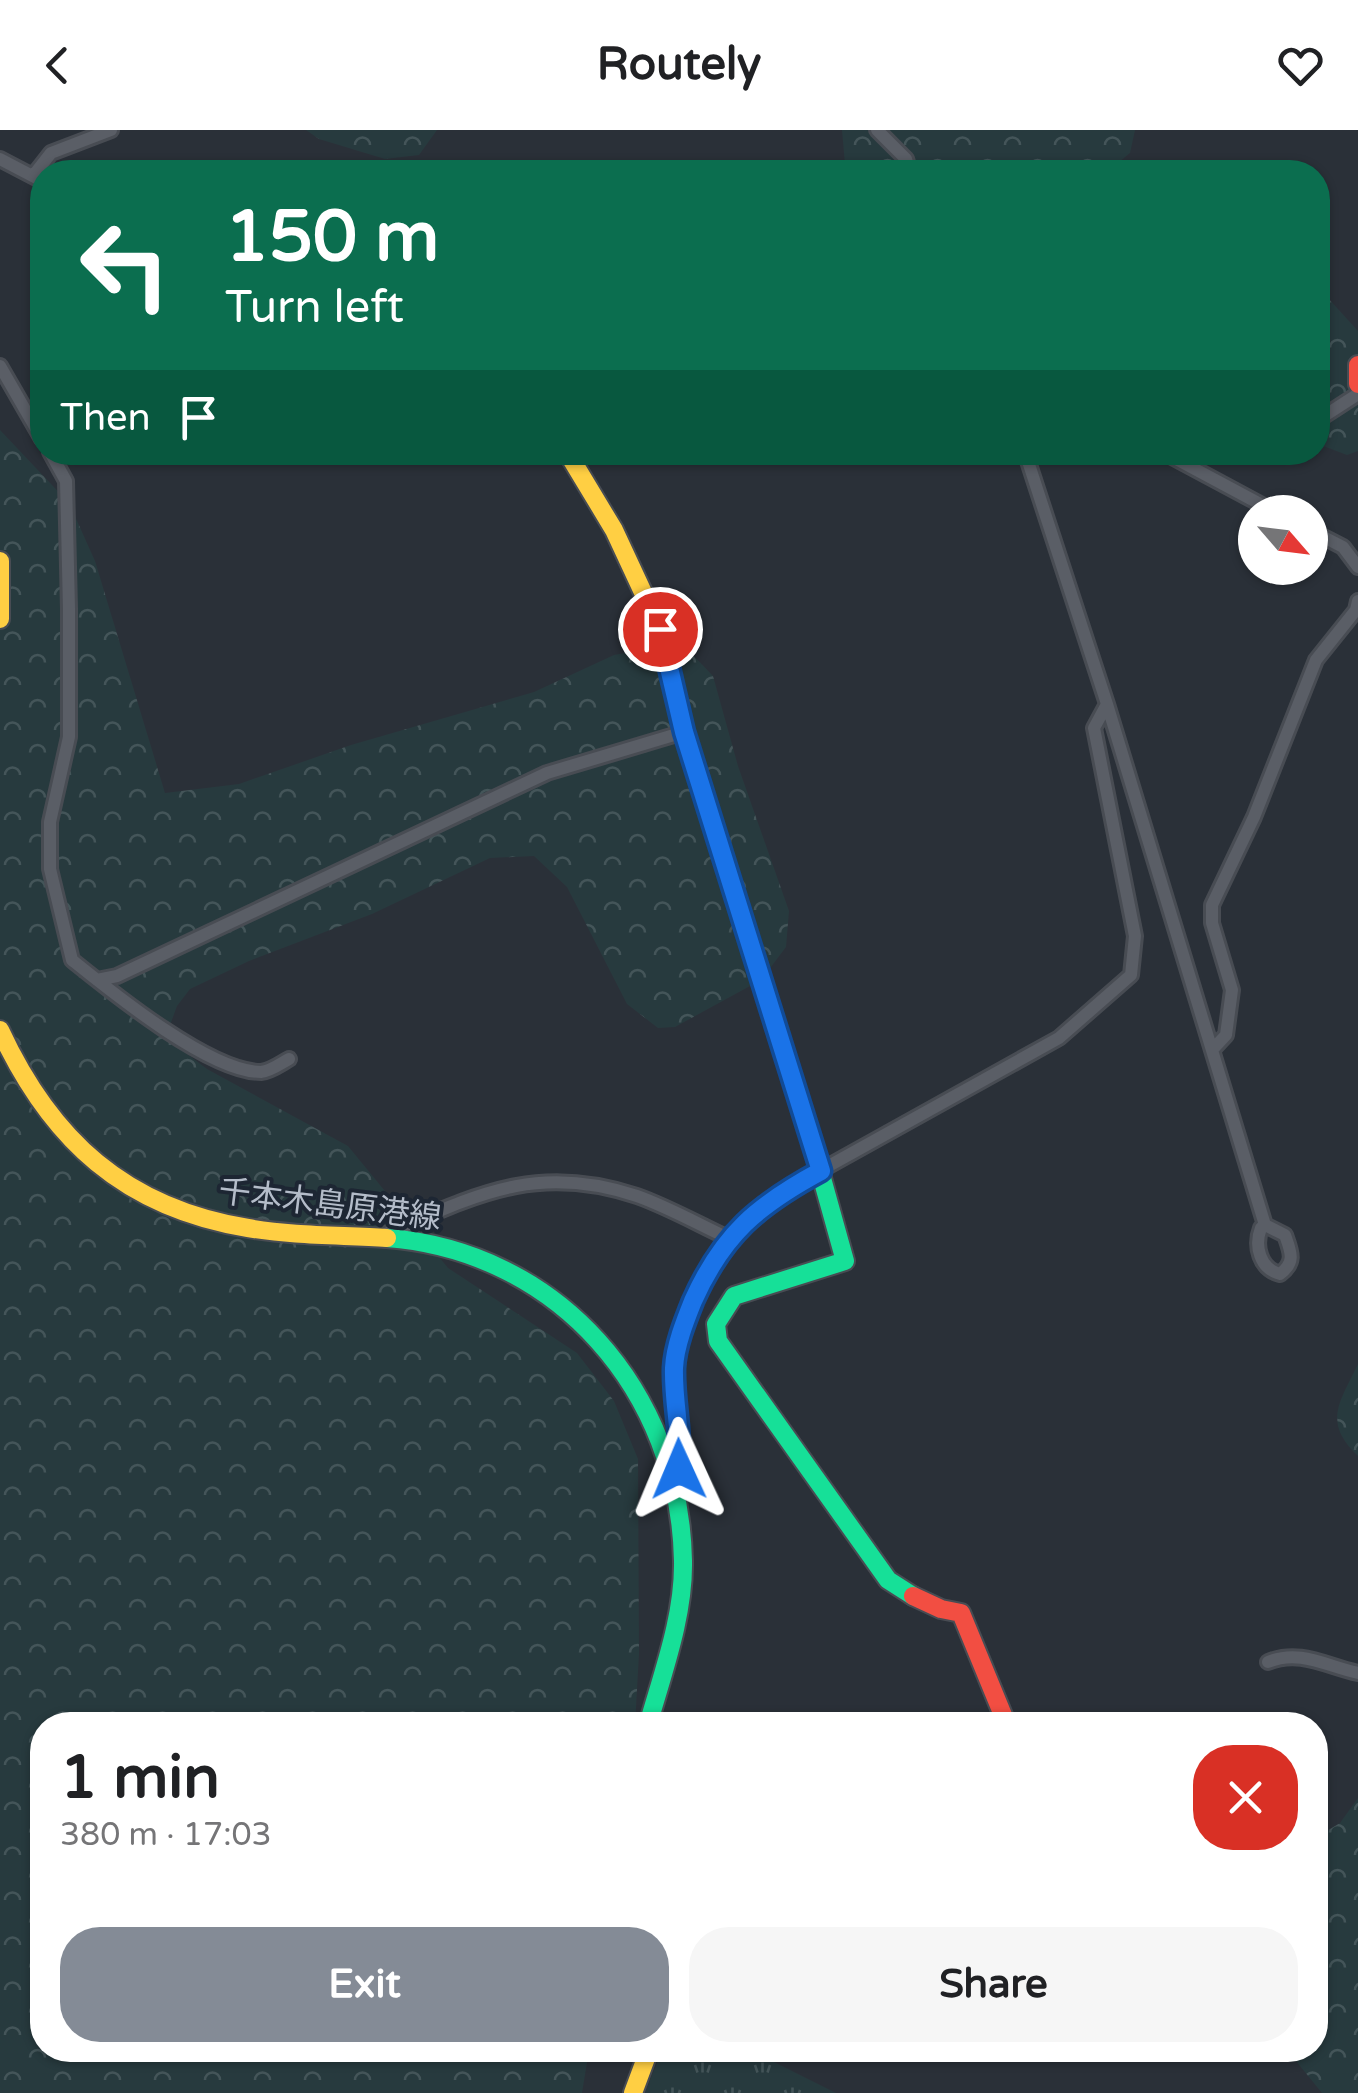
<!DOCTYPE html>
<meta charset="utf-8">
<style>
body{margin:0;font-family:"Varela Round","Noto Sans JP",sans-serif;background:#f6f6f6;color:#202124;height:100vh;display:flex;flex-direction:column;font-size:38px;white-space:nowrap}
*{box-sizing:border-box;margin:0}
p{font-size:32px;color:#757577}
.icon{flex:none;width:55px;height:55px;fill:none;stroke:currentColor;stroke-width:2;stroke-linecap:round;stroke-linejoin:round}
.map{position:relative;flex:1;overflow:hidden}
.side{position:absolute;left:30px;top:1582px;width:1298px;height:350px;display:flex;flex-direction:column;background:#fff;border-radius:40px;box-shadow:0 2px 8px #0004}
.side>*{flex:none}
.banner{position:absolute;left:30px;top:30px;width:1300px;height:305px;border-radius:40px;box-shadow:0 2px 8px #0004;background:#0b6e4f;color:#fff;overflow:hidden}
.needle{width:65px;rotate:118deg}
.buttons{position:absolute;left:1238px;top:365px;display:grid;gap:20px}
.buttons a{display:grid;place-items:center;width:90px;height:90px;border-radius:50%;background:#fff;box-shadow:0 2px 8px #0004;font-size:50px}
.pin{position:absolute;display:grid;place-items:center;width:85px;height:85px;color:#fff;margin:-42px;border:5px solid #fff;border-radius:50%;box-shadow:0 2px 10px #0007}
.me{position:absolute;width:110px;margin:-55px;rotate:359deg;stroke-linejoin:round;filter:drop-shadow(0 0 8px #0008)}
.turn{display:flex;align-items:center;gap:35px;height:210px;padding:0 30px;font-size:45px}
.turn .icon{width:130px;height:130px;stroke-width:2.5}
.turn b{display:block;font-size:70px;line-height:85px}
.then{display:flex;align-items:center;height:95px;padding:0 30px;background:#0003;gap:20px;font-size:38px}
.round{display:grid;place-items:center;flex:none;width:105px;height:105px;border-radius:40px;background:#f6f6f6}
.head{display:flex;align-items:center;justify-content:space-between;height:170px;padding:0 30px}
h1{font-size:60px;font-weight:800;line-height:75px}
.button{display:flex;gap:20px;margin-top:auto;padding:20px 30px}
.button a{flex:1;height:115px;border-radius:40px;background:#848b96;color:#fff;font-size:40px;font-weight:800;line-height:115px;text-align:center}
.button a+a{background:#f6f6f6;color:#202124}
header{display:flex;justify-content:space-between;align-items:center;height:130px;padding:0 30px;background:#fff;font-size:45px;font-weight:800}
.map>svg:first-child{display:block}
</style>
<header><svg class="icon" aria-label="back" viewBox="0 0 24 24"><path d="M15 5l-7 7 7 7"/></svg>Routely<svg class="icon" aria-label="heart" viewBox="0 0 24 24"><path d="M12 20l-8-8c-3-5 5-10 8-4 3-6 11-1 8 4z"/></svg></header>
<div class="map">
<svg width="1358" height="1963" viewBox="0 0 1358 1963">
<defs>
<pattern id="forest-crowns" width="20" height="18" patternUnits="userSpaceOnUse" patternTransform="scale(2.5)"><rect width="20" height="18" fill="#273a3e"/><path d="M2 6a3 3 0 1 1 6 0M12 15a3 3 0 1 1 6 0" fill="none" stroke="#445559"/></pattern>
<pattern id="park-tufts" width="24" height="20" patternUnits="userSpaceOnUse" patternTransform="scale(2.5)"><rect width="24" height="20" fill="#273a3e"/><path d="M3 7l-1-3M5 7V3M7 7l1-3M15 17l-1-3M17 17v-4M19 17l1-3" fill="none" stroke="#445559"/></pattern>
</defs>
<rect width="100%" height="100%" fill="#2a3038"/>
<path fill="url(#forest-crowns)" d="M306,0H437L419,25L385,29L319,9Z
M842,0H1135L1130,23L1107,42H858L845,34Z
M1318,157L1358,201V321L1347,325L1318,314Z
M0,300L69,373L95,431L165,663L239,654L351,615L534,562L614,525L670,515L692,524L713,546L738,636L789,781L786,817L761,850L675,897L658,898L627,874L567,757L534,726L490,728L372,784L249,831L190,859L177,876L170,895L174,914L207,939L348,1016L448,1138L577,1223L614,1271L638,1329L639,1524L635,1595H42V1920H589L582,1963H0Z
M1358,1234V1326C1322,1292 1340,1272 1358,1234Z
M1358,1668V1963H1322L1287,1920H1315V1708L1340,1693Z"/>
<path fill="url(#park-tufts)" d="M662,1920H750L836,1963H645Z"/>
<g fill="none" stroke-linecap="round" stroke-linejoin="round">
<g stroke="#484c53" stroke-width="18">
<path id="street" d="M877,0L906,29L910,42
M0,29L42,51
M33,46L51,23L111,0
M0,236L42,309
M1318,290L1358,264
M50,322L66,351L69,479V607L50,692V739L72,830C113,863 210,942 261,942C271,941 280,934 289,929
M239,322H273
M1025,322L1107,574L1265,1095
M1163,322L1275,382
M1310,400L1343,417L1358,437
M97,850L117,846L547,643L684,602
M1212,920L1226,905L1232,860L1212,793V775L1254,687L1316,530L1356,480L1358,471
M1265,1095L1285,1105C1291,1122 1296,1132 1280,1144C1260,1139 1254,1116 1261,1098Z
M381,1106C474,1066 535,1032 637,1066C668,1077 698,1094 728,1108
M676,1353L681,1322L674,1235L685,1190L707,1140L728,1108L780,1063L1059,908L1131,845L1135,806L1094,598L1107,574
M1268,1532C1300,1519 1326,1536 1358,1543"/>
</g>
<g stroke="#484c53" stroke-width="22">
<path id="fast" d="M808,998L845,1131L734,1166L716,1194L718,1211L888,1450L913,1466
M387,1108C558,1121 680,1262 683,1431C684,1486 663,1542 648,1595"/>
</g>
<g stroke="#484c53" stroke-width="22">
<path id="slow" d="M567,322L614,400L660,499L684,602L808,998
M0,431V489
M0,900C51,1010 125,1078 248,1098C294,1106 340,1105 387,1108
M633,1963L649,1920"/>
</g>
<g stroke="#484c53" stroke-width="22">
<path id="jam" d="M1358,235V254
M913,1466L941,1479L961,1483L1007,1595"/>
</g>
<use href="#street" stroke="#5a5e66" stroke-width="12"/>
<use href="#fast" stroke="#16e098" stroke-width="18"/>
<use href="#slow" stroke="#ffcf43" stroke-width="18"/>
<use href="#jam" stroke="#f24e42" stroke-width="18"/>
</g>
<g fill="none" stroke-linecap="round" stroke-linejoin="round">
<g stroke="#114b97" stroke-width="25">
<path id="route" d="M660,499L684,602L821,1041C758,1075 723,1104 693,1171C685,1191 675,1216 674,1238C673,1272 682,1305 679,1339"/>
</g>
<use href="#route" stroke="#1a73e8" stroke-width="18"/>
</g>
<g text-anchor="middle" stroke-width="8" stroke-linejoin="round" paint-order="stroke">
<g font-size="32" fill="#b4bcc9" stroke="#1d2633">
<text transform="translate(330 1074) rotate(7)" y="11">千本木島原港線</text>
</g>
</g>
</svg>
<div class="buttons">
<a><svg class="needle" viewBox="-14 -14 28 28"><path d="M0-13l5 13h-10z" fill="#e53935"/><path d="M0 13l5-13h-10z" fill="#757577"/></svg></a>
</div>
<div class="pin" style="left:660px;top:499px;background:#d93025"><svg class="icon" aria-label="arrive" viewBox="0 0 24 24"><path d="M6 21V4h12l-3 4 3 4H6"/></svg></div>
<svg class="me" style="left:679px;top:1339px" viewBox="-20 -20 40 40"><path d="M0-17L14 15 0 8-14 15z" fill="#1a73e8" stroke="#fff" stroke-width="4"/></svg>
<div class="banner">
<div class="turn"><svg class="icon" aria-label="left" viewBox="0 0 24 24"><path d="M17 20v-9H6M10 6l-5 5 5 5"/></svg><div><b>150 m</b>Turn left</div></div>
<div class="then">Then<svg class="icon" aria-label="arrive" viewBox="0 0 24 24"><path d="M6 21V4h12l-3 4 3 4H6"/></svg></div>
</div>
<section class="side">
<div class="head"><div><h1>1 min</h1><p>380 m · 17:03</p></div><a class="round" style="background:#d93025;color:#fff"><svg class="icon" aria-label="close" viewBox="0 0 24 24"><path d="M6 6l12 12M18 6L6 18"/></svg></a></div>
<div class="button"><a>Exit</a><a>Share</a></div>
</section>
</div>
